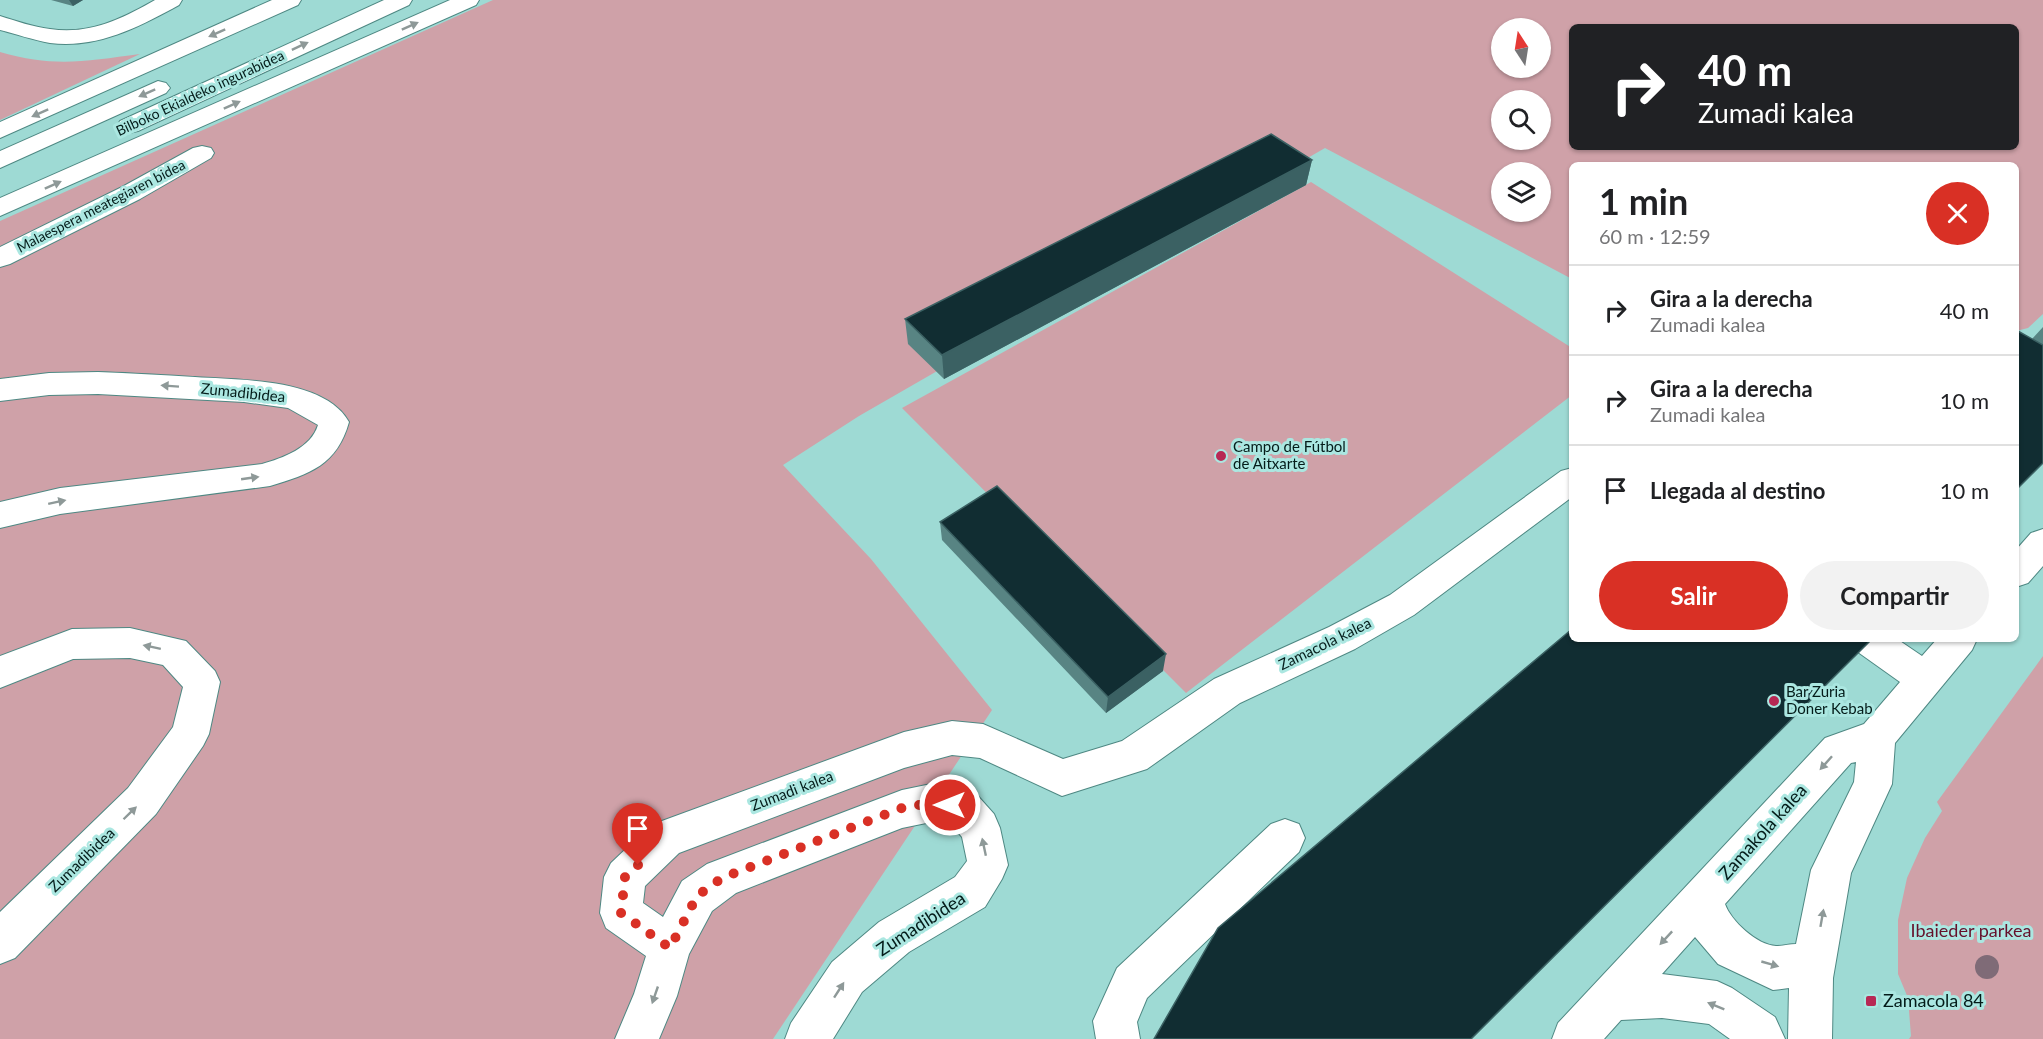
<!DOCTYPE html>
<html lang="es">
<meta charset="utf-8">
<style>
body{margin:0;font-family:Lato,sans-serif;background:#f2f2f2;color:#202124;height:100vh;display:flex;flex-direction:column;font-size:22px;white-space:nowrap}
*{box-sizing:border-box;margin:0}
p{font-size:20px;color:#757577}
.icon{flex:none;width:33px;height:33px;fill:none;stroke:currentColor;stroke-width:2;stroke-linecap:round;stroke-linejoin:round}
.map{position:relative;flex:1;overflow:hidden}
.details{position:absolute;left:1569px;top:162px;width:450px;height:480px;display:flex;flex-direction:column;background:#fff;border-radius:9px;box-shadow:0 2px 4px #0004}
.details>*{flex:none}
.guide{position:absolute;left:1569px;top:24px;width:450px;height:126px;border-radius:9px;box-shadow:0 2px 4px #0004;background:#202124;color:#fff;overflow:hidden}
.needle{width:39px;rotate:348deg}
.buttons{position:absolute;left:1491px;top:18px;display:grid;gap:12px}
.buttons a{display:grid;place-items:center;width:60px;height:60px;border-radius:50%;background:#fff;box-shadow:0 2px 4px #0004;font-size:30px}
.pin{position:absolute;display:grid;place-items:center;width:51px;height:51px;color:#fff;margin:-62px -26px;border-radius:50% 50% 50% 0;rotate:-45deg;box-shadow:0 0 6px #0007}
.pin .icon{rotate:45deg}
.me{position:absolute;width:66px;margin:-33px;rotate:270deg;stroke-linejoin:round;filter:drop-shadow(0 0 4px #0008)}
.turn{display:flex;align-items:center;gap:21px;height:126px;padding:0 30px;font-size:27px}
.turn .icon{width:78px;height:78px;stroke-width:2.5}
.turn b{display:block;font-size:42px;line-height:51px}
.round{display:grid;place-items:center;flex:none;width:63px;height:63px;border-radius:32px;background:#f2f2f2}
.head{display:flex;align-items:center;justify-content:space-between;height:102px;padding:0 30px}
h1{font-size:36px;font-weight:700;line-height:45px}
.primary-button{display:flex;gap:12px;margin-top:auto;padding:12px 30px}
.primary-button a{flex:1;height:69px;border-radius:36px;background:#d93025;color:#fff;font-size:24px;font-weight:700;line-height:69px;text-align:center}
.primary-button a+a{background:#f2f2f2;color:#202124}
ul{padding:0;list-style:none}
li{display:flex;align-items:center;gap:18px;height:90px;padding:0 30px;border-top:2px solid #e0e0e0}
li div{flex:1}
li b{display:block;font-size:22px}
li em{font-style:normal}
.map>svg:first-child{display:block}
</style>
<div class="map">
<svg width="2043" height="1039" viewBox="0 0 2043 1039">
<rect width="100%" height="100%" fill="#9edad4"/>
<path fill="#cfa1a8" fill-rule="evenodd" d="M493,0H2043V314L2028,328L2016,331V165H1572V279L1325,148L859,416L783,465L871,559L992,710L773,1039H0V221ZM1572,27H2016V147H1572ZM1502,28H1540V68H1502ZM1502,100H1540V140H1502ZM1502,172H1540V212H1502Z
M0,52C55,68 86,61 140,54L0,120Z
M1311,182L1572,348V395L1186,693L902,408Z
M2043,656V1039H1909L1911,1036L1908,998L1898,974V920L1907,878L1925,838L1942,811L1937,802Z"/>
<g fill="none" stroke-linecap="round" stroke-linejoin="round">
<g stroke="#4e8883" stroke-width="2">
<path id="minor" d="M155,0H182L179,5C139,27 97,49 50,43C33,40 16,34 0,30V16C16,21 33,27 50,29C89,35 122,19 155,0Z
M202,146L211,148L214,153L211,158L140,199L10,264L0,267V247L122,187L193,148Z
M98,372C130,373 162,375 195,377C239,380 325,378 349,422C337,465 310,474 270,486L60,514L0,528V502L60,488L262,464C283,458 311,448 318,425L288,408L244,402L98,394L49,395L0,401V379L49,373Z
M1572,468V497L1414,615L1355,649L1240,703L1147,769L1062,796L980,758L952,755L904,768L679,853L645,886L643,903L663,917L682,881L707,864L902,790L936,783L977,795L994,814L1000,828L1008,865L1002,879L985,907L909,952L862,992L833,1039H785L791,1023L832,962L879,922L955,877L967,861L962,837L951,824L936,821L902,828L736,893L712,911L689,954L677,996L659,1039H615L634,994L646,956L606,928L600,913L604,877L611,863L651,825L904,732L952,721L983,724L1063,759L1122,741L1214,679L1329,627L1390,595L1561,471Z
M2043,529V566L2028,583L2016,587V550L2031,533Z
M130,628L186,641L215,671L220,682L209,734L203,746L156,814L15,958L0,964V912L128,788L173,727L183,687L163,665L130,658L73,659L0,688V656L72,629Z
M1850,639H1897L1922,656L1937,639H1977L1972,650L1895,743L1892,784L1851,873L1833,978L1832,1039H1788L1789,988L1773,990L1718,964L1695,937L1662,974L1717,981L1732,988L1775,1017L1785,1039H1730L1709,1024L1662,1018L1621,1020L1604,1039H1552L1558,1023L1825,738L1864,724L1900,682L1855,650ZM1856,762L1854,782L1811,870L1796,944C1790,944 1783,946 1776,946C1757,945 1731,921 1725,904L1851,763Z
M1285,819L1299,824L1305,838L1299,852L1147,998L1137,1022L1140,1039H1096L1093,1021L1117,968L1271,824Z"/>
</g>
<g stroke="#4e8883" stroke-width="2">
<path id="highway" d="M272,0H301L298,5L0,138V122Z
M384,0H412L409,5L138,131L129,133L120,131L117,126L120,121Z
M450,0H479L476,5L0,216V198Z
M158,81L166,83L170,88L166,93L0,168V151Z"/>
</g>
<use href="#minor" fill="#fff" fill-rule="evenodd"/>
<use href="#highway" fill="#fff" fill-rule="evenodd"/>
</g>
<circle fill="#7f6b77" cx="1987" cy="967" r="12"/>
<path fill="#588483" d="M51,0H83L73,6Z
M1312,160L1306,185L944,379L908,344L905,319Z
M2043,327V463L2032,339Z
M940,522L1163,671L1106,713L942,540Z"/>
<path fill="#3b6163" d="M69,0H83L73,6Z
M1312,160L1306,185L944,379L942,355Z
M1166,654L1163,671L1106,713L1108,697Z"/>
<path fill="#112d32" stroke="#3b6163" stroke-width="1.5" d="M1271,134L1312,160L942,355L905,319Z
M2016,330L2043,345V463L2016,490Z
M997,486L1166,654L1108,697L940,522Z
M1572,629V639H1872L1471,1039H1154L1218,928Z"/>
<defs><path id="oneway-solid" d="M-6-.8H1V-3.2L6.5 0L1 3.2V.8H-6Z" transform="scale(1.5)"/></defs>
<g fill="#8e9998">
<use href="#oneway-solid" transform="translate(410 26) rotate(-24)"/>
<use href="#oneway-solid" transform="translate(217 33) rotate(156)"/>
<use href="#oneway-solid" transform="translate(300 46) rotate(-25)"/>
<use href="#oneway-solid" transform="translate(147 93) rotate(156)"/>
<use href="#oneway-solid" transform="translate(232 105) rotate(-24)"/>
<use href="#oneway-solid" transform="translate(40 113) rotate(156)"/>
<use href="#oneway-solid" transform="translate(53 185) rotate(-24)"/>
<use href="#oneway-solid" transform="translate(170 386) rotate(-176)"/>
<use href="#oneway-solid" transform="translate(250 478) rotate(-8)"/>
<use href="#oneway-solid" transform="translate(57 502) rotate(-12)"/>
<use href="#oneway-solid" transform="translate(152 647) rotate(-168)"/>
<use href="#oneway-solid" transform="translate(1826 763) rotate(132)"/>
<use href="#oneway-solid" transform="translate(130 813) rotate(-44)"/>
<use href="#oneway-solid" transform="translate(984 847) rotate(-102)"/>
<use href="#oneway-solid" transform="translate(1822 918) rotate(-80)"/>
<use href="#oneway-solid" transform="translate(1666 938) rotate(133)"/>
<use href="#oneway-solid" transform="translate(1770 964) rotate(16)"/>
<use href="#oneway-solid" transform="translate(839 990) rotate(-57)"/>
<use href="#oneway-solid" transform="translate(655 995) rotate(109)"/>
<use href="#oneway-solid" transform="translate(1716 1006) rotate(-158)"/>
</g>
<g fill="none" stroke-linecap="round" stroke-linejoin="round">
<path stroke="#d93025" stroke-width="10" stroke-dasharray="0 18" d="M638,865L625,877L621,913L670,948L697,896L722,878L902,808L936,802L950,805"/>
</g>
<g fill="#b72854" stroke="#abe7e1" stroke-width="2">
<circle cx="1221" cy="456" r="6"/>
<circle cx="1774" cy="701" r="6"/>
<rect x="1865" y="995" width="12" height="12" rx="3"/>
</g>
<g text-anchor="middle" stroke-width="6" stroke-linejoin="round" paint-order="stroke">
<g font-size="14" fill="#041c1a" stroke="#abe7e1">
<text transform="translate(200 93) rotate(-25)" y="5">Bilboko Ekialdeko ingurabidea</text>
<text transform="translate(101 206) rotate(-27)" y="5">Malaespera meategiaren bidea</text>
</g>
<g font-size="15" fill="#041c1a" stroke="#abe7e1">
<text transform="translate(243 393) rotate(6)" y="5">Zumadibidea</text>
<text transform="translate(1325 644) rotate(-26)" y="5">Zamacola kalea</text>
<text transform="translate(792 791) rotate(-21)" y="5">Zumadi kalea</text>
<text transform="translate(82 860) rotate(-44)" y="5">Zumadibidea</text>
</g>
<g font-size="15" fill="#041c1a" stroke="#abe7e1" text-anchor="start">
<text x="1233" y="452">Campo de Fútbol<tspan x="1233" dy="17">de Aitxarte</tspan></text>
<text x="1786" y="697">Bar Zuria<tspan x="1786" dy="17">Doner Kebab</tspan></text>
</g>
<g font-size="18" fill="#041c1a" stroke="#abe7e1">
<text transform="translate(1763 832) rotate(-48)" y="6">Zamakola kalea</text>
<text transform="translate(921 924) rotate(-33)" y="6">Zumadibidea</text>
</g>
<g font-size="18" fill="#65112b" stroke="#abe7e1">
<text x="1971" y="937">Ibaieder parkea</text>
</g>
<g font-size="18" fill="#041c1a" stroke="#abe7e1" text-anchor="start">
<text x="1883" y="1007">Zamacola 84</text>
</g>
</g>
</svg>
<div class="buttons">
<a><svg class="needle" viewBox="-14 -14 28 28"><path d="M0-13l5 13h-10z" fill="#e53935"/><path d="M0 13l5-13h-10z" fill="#757577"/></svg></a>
<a><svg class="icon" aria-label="search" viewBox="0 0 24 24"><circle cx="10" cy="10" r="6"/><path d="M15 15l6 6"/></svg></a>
<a><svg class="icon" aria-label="layers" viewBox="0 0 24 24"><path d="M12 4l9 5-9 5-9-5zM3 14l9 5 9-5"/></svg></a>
</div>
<div class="pin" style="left:638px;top:865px;background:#d93025"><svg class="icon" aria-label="arrive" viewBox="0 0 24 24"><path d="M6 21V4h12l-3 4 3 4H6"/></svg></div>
<svg class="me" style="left:950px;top:805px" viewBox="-20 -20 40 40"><circle r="17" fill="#d93025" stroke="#fff" stroke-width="3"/><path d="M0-11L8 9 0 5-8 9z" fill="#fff"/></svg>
<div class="guide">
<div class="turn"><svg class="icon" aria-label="right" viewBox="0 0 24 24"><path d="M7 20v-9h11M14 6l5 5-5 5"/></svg><div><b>40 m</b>Zumadi kalea</div></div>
</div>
<section class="details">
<div class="head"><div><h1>1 min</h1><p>60 m · 12:59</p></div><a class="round" style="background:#d93025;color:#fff"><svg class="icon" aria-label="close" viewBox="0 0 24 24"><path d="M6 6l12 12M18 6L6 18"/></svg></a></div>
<ul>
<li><svg class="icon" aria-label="right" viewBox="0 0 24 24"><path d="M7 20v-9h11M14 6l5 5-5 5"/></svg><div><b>Gira a la derecha</b><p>Zumadi kalea</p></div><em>40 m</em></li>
<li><svg class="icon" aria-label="right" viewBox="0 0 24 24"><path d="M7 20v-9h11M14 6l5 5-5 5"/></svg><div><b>Gira a la derecha</b><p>Zumadi kalea</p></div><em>10 m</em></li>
<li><svg class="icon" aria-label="arrive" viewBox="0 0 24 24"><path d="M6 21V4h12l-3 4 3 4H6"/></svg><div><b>Llegada al destino</b></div><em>10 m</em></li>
</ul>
<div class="primary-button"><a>Salir</a><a>Compartir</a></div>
</section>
</div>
